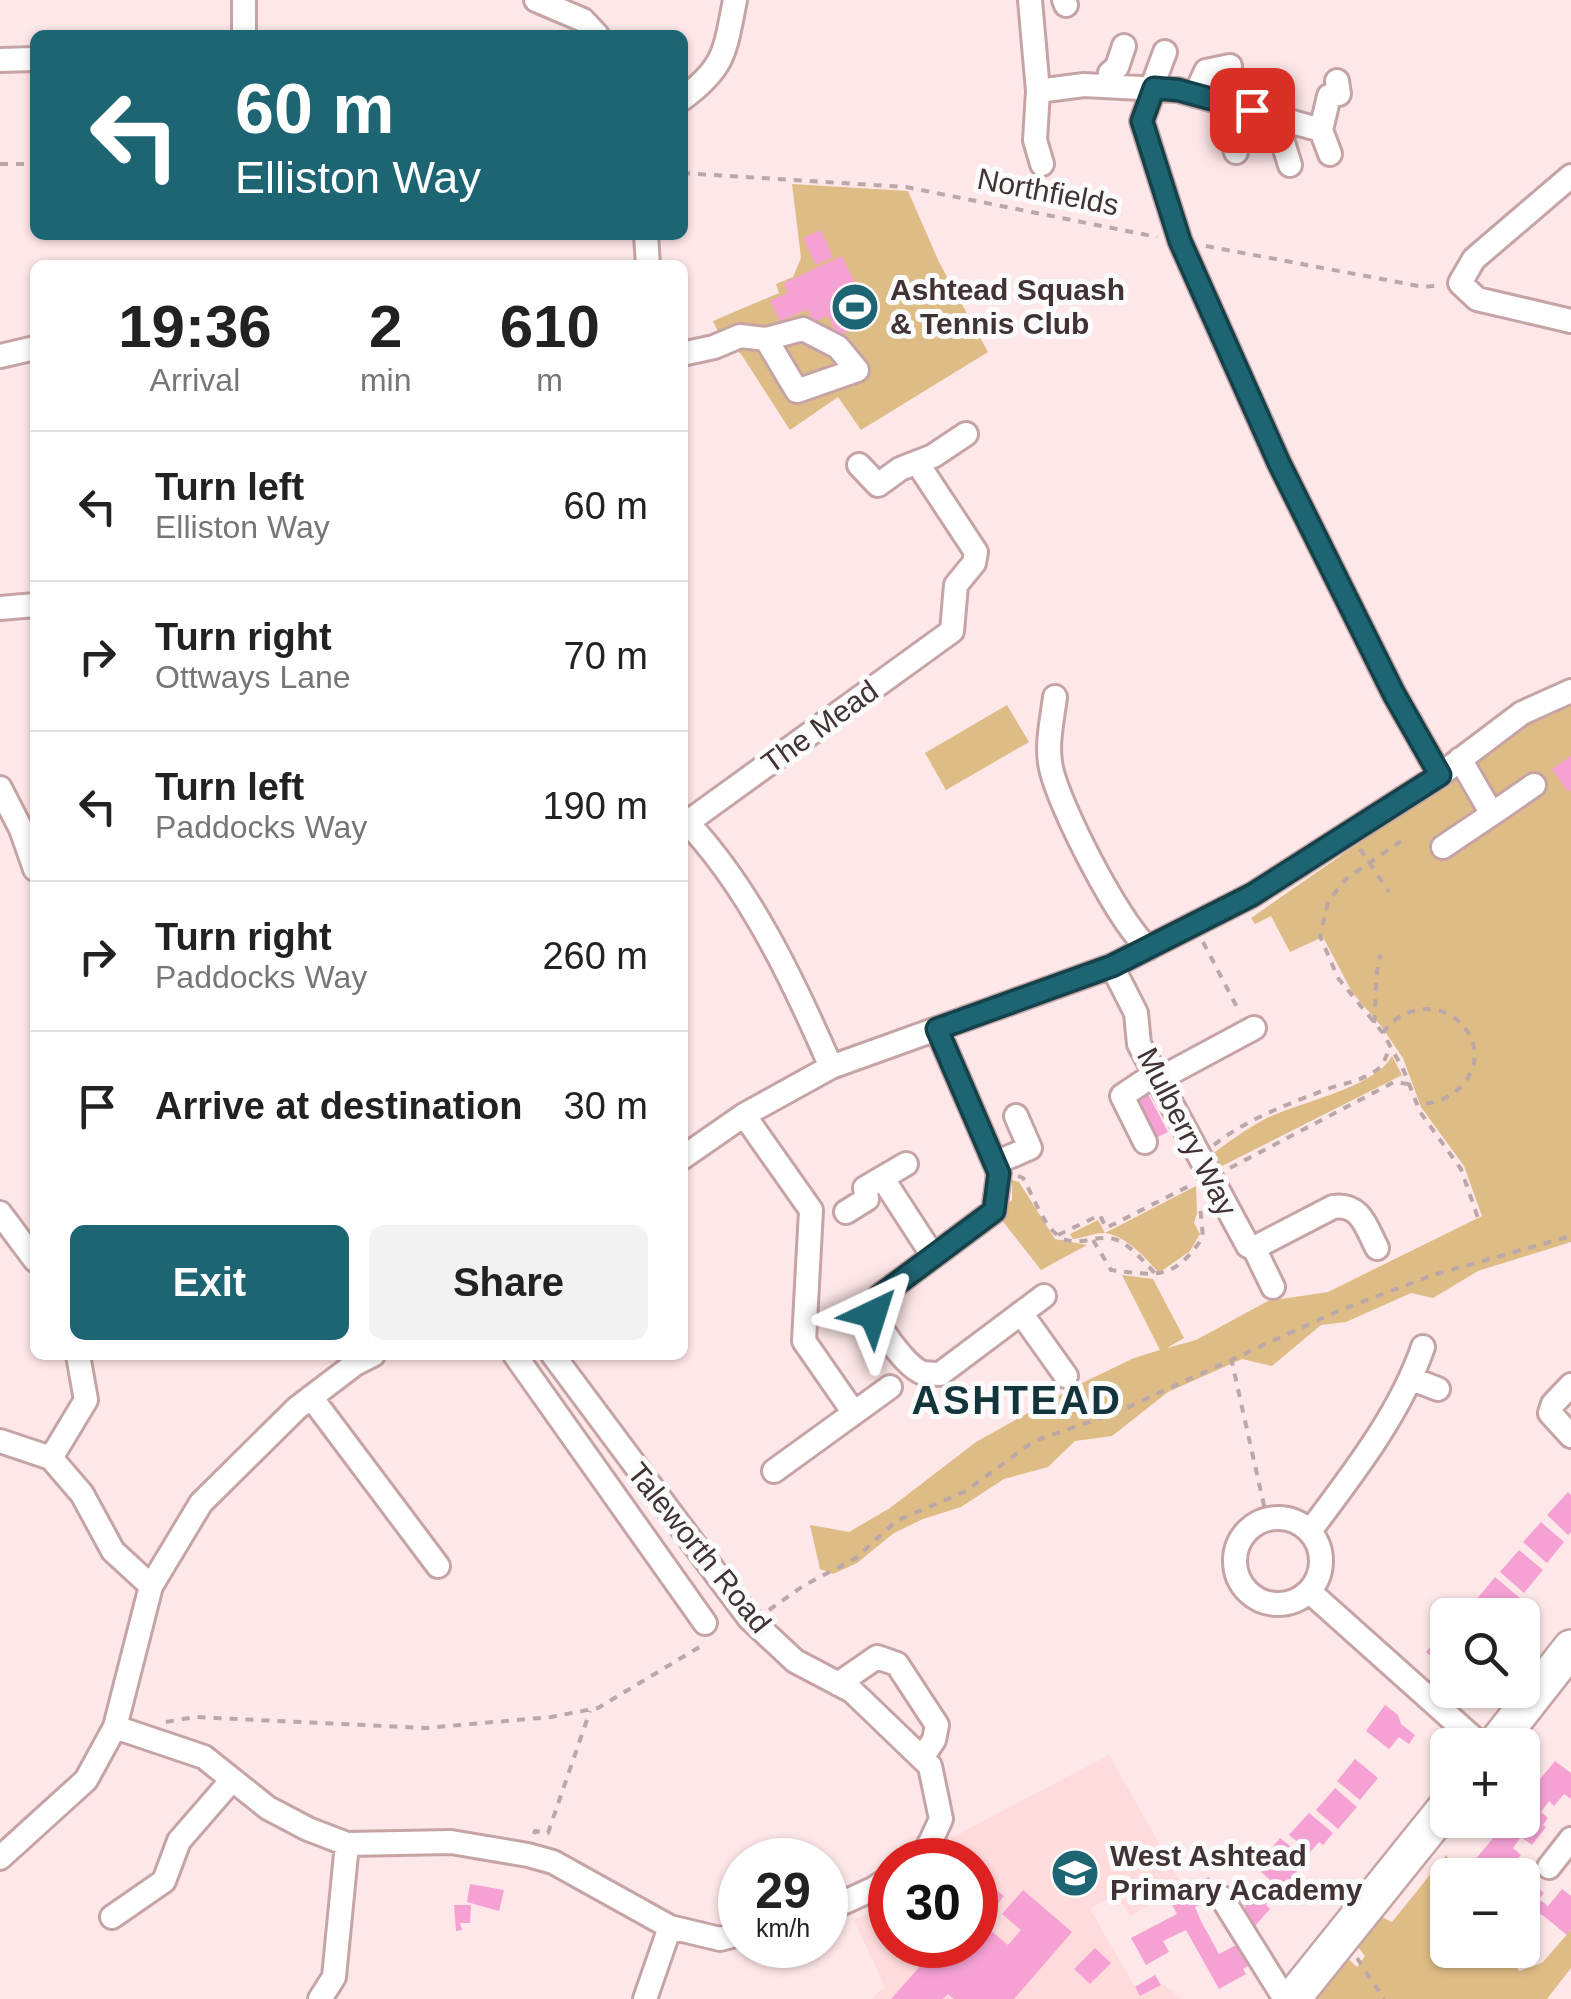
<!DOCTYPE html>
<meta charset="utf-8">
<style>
body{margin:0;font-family:Arial,sans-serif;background:#f2f2f2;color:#222;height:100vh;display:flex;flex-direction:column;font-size:38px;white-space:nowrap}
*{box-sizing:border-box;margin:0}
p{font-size:32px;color:#767676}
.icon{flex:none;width:55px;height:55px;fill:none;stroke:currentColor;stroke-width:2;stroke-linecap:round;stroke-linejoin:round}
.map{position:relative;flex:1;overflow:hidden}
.panel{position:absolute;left:30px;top:260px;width:658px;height:1100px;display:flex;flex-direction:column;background:#fff;border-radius:15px;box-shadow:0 2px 8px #0004}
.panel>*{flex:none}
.top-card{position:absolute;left:30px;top:30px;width:658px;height:210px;border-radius:15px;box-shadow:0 2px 8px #0004;background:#1e6574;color:#fff;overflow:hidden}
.buttons{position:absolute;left:1430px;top:1598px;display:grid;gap:20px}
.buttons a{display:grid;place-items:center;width:110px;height:110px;border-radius:15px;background:#fff;box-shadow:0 2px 8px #0004;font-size:50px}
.speed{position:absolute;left:718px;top:1838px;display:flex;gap:20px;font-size:50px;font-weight:700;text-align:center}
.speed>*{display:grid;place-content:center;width:130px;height:130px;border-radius:50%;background:#fff;box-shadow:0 2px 8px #0004;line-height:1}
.speed small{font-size:25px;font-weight:400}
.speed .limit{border:15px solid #d22;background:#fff;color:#111}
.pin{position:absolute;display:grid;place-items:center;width:85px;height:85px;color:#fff;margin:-42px;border-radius:20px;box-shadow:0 5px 15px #0006}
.me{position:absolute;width:110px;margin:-55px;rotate:41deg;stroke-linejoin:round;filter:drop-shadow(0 0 8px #0008)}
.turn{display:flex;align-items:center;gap:35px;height:210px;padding:0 40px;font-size:45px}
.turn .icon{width:130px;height:130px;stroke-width:2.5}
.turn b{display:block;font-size:70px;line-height:85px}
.eta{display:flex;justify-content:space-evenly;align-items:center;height:170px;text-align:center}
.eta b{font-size:60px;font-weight:700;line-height:70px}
.primary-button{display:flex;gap:20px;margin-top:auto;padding:20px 40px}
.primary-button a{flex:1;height:115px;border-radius:15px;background:#1e6574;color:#fff;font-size:40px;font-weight:700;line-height:115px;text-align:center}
.primary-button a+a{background:#f2f2f2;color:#222}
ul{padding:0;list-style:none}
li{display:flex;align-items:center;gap:30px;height:150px;padding:0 40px;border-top:2px solid #e0e0e0}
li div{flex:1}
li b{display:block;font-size:38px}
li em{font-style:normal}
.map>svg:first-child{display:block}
</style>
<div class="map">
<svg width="1571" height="1999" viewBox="0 0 1571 1999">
<rect width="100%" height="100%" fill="#fee7e8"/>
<path fill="#ffdbdc" d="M1109,1755L1183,1886L1130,1916L1116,1894L1090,1909L1140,1996L1163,1984L1182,1999H871L885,1987L854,1920L890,1903V1945H975V1860H945L951,1838Z"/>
<path fill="#debc85" d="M792,184L908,191L939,262L988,352L861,430L838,397L790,430L741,354L723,342L713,321L779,293L776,284L793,277L801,258Z
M1007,705L1029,742L946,790L925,753Z
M1571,706V1242L1478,1271L1433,1298L1411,1293L1346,1322L1321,1325L1272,1366L1242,1359L1168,1392L1112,1436L1075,1441L1048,1467L1004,1479L961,1507L923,1519L894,1533L857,1563L833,1574L820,1569L810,1525L849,1532L890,1508L976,1442L1078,1385L1134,1358L1160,1350L1122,1275L1153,1279L1184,1338L1167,1348L1196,1340L1268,1301L1328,1292L1482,1216L1464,1166L1421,1107L1403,1058L1381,1026L1352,992L1323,937L1290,952L1271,916L1255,924L1251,918L1549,711Z
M1392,1056L1402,1075L1218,1168L1212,1154C1229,1142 1246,1129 1265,1119C1299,1102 1375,1088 1392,1056Z
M1012,1180L1019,1182L1055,1239L1087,1245L1041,1270L997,1214L1012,1200Z
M1196,1186L1197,1213L1194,1223L1200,1234L1190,1251L1163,1270L1158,1272C1145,1257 1126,1236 1105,1233C1096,1232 1083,1238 1073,1239L1070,1234L1098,1220L1105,1233Z
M1446,1855L1459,1875H1448V1950H1505L1519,1971L1542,1963L1571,1930V1968L1547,1999H1306L1346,1957L1357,1967L1365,1956L1353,1941L1376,1914L1392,1922Z"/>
<path fill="#f5a1d4" d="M821,230L833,257L816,265L803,238Z
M842,256L873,320L838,336L828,316L813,322L808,309L780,321L770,301L787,293L784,283Z
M1571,756V790L1568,792L1552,769Z
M1147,1092L1168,1132L1154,1139L1133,1099Z
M1568,1492L1571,1495V1532L1568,1535L1547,1515Z
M1541,1522L1564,1542L1547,1563L1523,1542Z
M1519,1550L1543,1570L1524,1593L1500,1572Z
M1495,1577L1520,1598L1511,1608L1503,1601L1491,1615H1482L1471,1606Z
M1438,1638L1448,1646V1670L1426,1652Z
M1385,1705L1398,1715L1401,1724L1415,1735L1409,1744L1399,1737L1389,1749L1366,1731Z
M1355,1759L1378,1778L1360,1800L1337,1781Z
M1555,1761L1571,1773V1799L1564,1794L1554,1806L1549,1801L1541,1812L1548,1818L1543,1825L1546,1827L1532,1845L1521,1837L1513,1848L1521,1855L1515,1861L1540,1881L1536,1886L1544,1893L1539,1899L1548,1906L1562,1889L1571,1896V1930L1567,1935L1541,1914L1535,1923L1522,1913V1875H1490L1474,1861L1508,1820H1522V1801Z
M1335,1788L1357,1807L1338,1829L1316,1810Z
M1309,1813L1333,1833L1323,1845L1319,1842L1310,1852L1289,1835Z
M1280,1838L1299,1853L1292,1863L1299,1869L1282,1890L1261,1872L1268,1863L1262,1859Z
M1209,1877L1219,1894L1195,1907L1201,1921L1219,1954L1242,1942L1253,1963L1243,1969L1246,1974L1219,1989L1186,1930L1163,1941L1169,1952L1146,1965L1131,1938L1177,1914L1169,1899Z
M1261,1880L1276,1893L1266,1905L1270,1909L1255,1926L1240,1913L1246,1907L1241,1903Z
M470,1884L504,1890L499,1911L467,1902Z
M989,1884L1004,1896L982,1923L1008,1945L1021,1930L1002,1914L1023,1890L1072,1932L1014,1999H954L948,1994L943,1999H891L939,1945H975V1901Z
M454,1905H471L470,1923H460L462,1930L456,1931Z
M1095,1948L1111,1963L1090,1984L1074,1969Z
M1155,1975L1161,1985L1140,1996L1135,1987Z"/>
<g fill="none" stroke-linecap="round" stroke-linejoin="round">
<g stroke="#c6a4a5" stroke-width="28">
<path id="minor" d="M244,0V35
M536,0L583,20L597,35
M1030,0L1038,91L1035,140L1042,164
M1064,0L1066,5
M0,60L35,59
M1110,86V73L1117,67L1124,46
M1152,87L1165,52
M1154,88L1142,121L1180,241L1279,463L1394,694L1440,775
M1038,91L1084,85L1178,90L1321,130L1330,154
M1195,95L1206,71L1230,66
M682,99C726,67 725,50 735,0
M1228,104L1225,120L1236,152
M1275,117L1290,165
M1321,130L1329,96L1339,94L1337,81
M1571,176L1474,259L1460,283L1477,299L1571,321
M646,235L648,265
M682,354L714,347L740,336L766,339L803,329L838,347L857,370L797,391L766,339
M0,356L35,348
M859,465L878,485L900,469L933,456L966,434
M0,608L35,605
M1055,697C1052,721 1046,745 1051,768C1059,806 1119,923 1148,948
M1460,759L1492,814L1534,785
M0,788L21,829L35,869
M682,817C748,884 794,982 831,1067
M688,822L952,631L956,585L974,563L976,552L918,464
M1443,847L1492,814
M1112,966L1136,1013L1139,1044L1248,1246L1254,1248L1333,1207C1361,1203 1366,1227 1377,1248
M937,1029L999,1173L994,1211L880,1296L872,1307C875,1324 906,1367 923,1373C924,1373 938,1374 940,1374L1044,1296
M1159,1079L1254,1028
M744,1115L811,1210L804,1341L854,1413
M1145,1142L1122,1096L1155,1074
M682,1158L744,1115L831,1067L1112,966L1252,895L1440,775L1522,713L1571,691
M995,1163L1030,1148L1016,1116
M883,1179L933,1256
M846,1212L867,1199L865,1188L906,1164
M0,1213L35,1260
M1254,1248L1273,1287
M1021,1313L1066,1376
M515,1355L705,1623
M553,1355L749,1618L795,1661L852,1691L930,1766L941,1819L924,1856L918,1860
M1412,1379L1438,1389
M1571,1385L1553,1404L1550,1413L1571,1436
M311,1397L438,1566
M0,1441L51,1458L82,1494L113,1551L151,1586
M51,1458L86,1400L78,1355
M774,1471L890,1387
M1235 1561a43 43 0 1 1 86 0a43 43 0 1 1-86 0Z
M1310,1531C1352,1475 1400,1414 1423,1347
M1310,1592L1481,1745
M838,1684L877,1657L897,1664L937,1725L934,1740L922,1758
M115,1727L204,1757L268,1808L308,1829L347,1844L451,1842L528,1855L553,1862L670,1927L720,1939L740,1934
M929,1844L955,1860
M0,1858L86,1780L115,1727L151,1586L201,1503L297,1408L355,1364L373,1355
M1549,1867L1571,1839
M1222,1898L1285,1999
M825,1911L873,1889L890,1878
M112,1917L164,1881L179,1841L231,1781
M320,1999L334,1977L347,1844
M645,1999L670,1927"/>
</g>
<g stroke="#c6a4a5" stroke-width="40">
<path id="highway" d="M1495,1745L1571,1648
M1292,1999L1448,1805"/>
</g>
<path stroke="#bba7a8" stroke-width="4" stroke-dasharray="8 8" stroke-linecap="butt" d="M0,164H35
M682,173L906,187L1157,237
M1206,246L1424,287L1442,285
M1401,841L1346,879L1328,902L1320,936L1338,978L1383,1033L1404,1071L1420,1112L1461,1169L1479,1221
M1360,849L1389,892
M1203,942L1240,1013
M1374,1023C1377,1005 1374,968 1381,955
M1383,1033C1402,1004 1446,999 1467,1031C1491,1067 1455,1105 1418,1104
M1214,1145C1246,1119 1289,1104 1327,1089C1345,1083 1362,1081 1378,1069C1384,1063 1386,1057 1389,1049
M1230,1168L1394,1082L1409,1084
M1018,1176L1023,1178C1033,1195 1043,1226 1060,1237C1077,1248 1097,1234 1114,1239C1131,1244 1143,1262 1156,1274
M1058,1235L1100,1215L1106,1228L1191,1185
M1093,1240L1111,1270C1158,1276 1174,1280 1203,1237L1200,1206
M1231,1358L1267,1519
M769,1610L803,1586L856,1558L896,1521L966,1491L1034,1441L1115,1413L1338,1311L1433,1275L1571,1236
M166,1722L195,1717L426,1728L551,1717L598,1708L706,1643
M534,1834L535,1831L548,1833L590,1711
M1357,1958L1384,1999"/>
<use href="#minor" stroke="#fff" stroke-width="22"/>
<use href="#highway" stroke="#fff" stroke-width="35"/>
</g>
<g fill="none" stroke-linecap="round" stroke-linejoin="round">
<g stroke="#14424b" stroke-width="25">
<path id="route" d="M873,1314L872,1308L880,1296L994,1211L999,1173L937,1029L1112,966L1252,895L1440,775L1394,694L1279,463L1180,241L1142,121L1154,88L1178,90L1252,110"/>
</g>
<use href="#route" stroke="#1e6574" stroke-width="18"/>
</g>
<defs>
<g id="stadium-disc" transform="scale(2.5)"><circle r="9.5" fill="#1e6574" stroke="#fbfbfb"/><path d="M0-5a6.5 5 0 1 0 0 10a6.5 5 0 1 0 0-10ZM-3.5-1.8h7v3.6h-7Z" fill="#fff"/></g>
<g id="school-disc" transform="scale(2.5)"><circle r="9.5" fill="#1e6574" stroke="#fbfbfb"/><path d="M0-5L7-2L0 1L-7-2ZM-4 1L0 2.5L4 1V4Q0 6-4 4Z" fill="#fff"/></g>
</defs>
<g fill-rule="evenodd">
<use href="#stadium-disc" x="855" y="307"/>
<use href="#school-disc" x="1075" y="1873"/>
</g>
<g text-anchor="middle" stroke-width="10" stroke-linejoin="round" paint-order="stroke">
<g font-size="30" fill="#413333" stroke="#fbfbfb">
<text transform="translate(1048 192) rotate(11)" y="10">Northfields</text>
<text transform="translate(820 727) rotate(-36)" y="10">The Mead</text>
<text transform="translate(1187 1132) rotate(63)" y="10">Mulberry Way</text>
<text transform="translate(699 1548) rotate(51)" y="10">Taleworth Road</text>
</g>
<g font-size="30" font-weight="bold" fill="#413333" stroke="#fbfbfb" text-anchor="start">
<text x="890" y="300">Ashtead Squash<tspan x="890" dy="34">&amp; Tennis Club</tspan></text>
<text x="1110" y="1866">West Ashtead<tspan x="1110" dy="34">Primary Academy</tspan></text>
</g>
<g font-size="40" font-weight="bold" letter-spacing="2.5" fill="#13343b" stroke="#fbfbfb">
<text x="1017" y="1414">ASHTEAD</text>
</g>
</g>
</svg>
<div class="buttons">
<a><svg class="icon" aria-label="search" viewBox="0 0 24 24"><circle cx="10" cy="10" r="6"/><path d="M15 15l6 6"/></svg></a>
<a>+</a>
<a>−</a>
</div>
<div class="speed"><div>29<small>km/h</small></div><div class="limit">30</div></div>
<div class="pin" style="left:1252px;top:110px;background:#d93025"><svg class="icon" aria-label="arrive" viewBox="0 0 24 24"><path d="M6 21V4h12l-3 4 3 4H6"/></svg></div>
<svg class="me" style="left:873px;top:1314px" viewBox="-20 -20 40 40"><path d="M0-17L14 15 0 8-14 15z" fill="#1e6574" stroke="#fff" stroke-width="4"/></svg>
<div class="top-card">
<div class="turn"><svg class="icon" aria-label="left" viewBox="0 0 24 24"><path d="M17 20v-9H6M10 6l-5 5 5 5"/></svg><div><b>60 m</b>Elliston Way</div></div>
</div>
<section class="panel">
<div class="eta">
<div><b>19:36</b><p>Arrival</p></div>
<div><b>2</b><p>min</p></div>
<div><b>610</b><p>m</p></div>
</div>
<ul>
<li><svg class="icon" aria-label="left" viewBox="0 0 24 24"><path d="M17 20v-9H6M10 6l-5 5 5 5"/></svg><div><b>Turn left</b><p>Elliston Way</p></div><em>60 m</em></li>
<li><svg class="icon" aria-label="right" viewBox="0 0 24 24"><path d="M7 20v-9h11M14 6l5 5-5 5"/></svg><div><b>Turn right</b><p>Ottways Lane</p></div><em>70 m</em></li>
<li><svg class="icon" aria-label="left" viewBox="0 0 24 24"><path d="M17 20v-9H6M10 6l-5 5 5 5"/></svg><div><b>Turn left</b><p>Paddocks Way</p></div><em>190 m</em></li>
<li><svg class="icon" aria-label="right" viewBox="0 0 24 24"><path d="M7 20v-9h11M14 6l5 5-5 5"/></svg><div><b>Turn right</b><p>Paddocks Way</p></div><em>260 m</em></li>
<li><svg class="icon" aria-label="arrive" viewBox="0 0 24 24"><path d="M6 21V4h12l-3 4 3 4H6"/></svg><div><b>Arrive at destination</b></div><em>30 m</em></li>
</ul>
<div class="primary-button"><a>Exit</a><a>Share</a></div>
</section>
</div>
